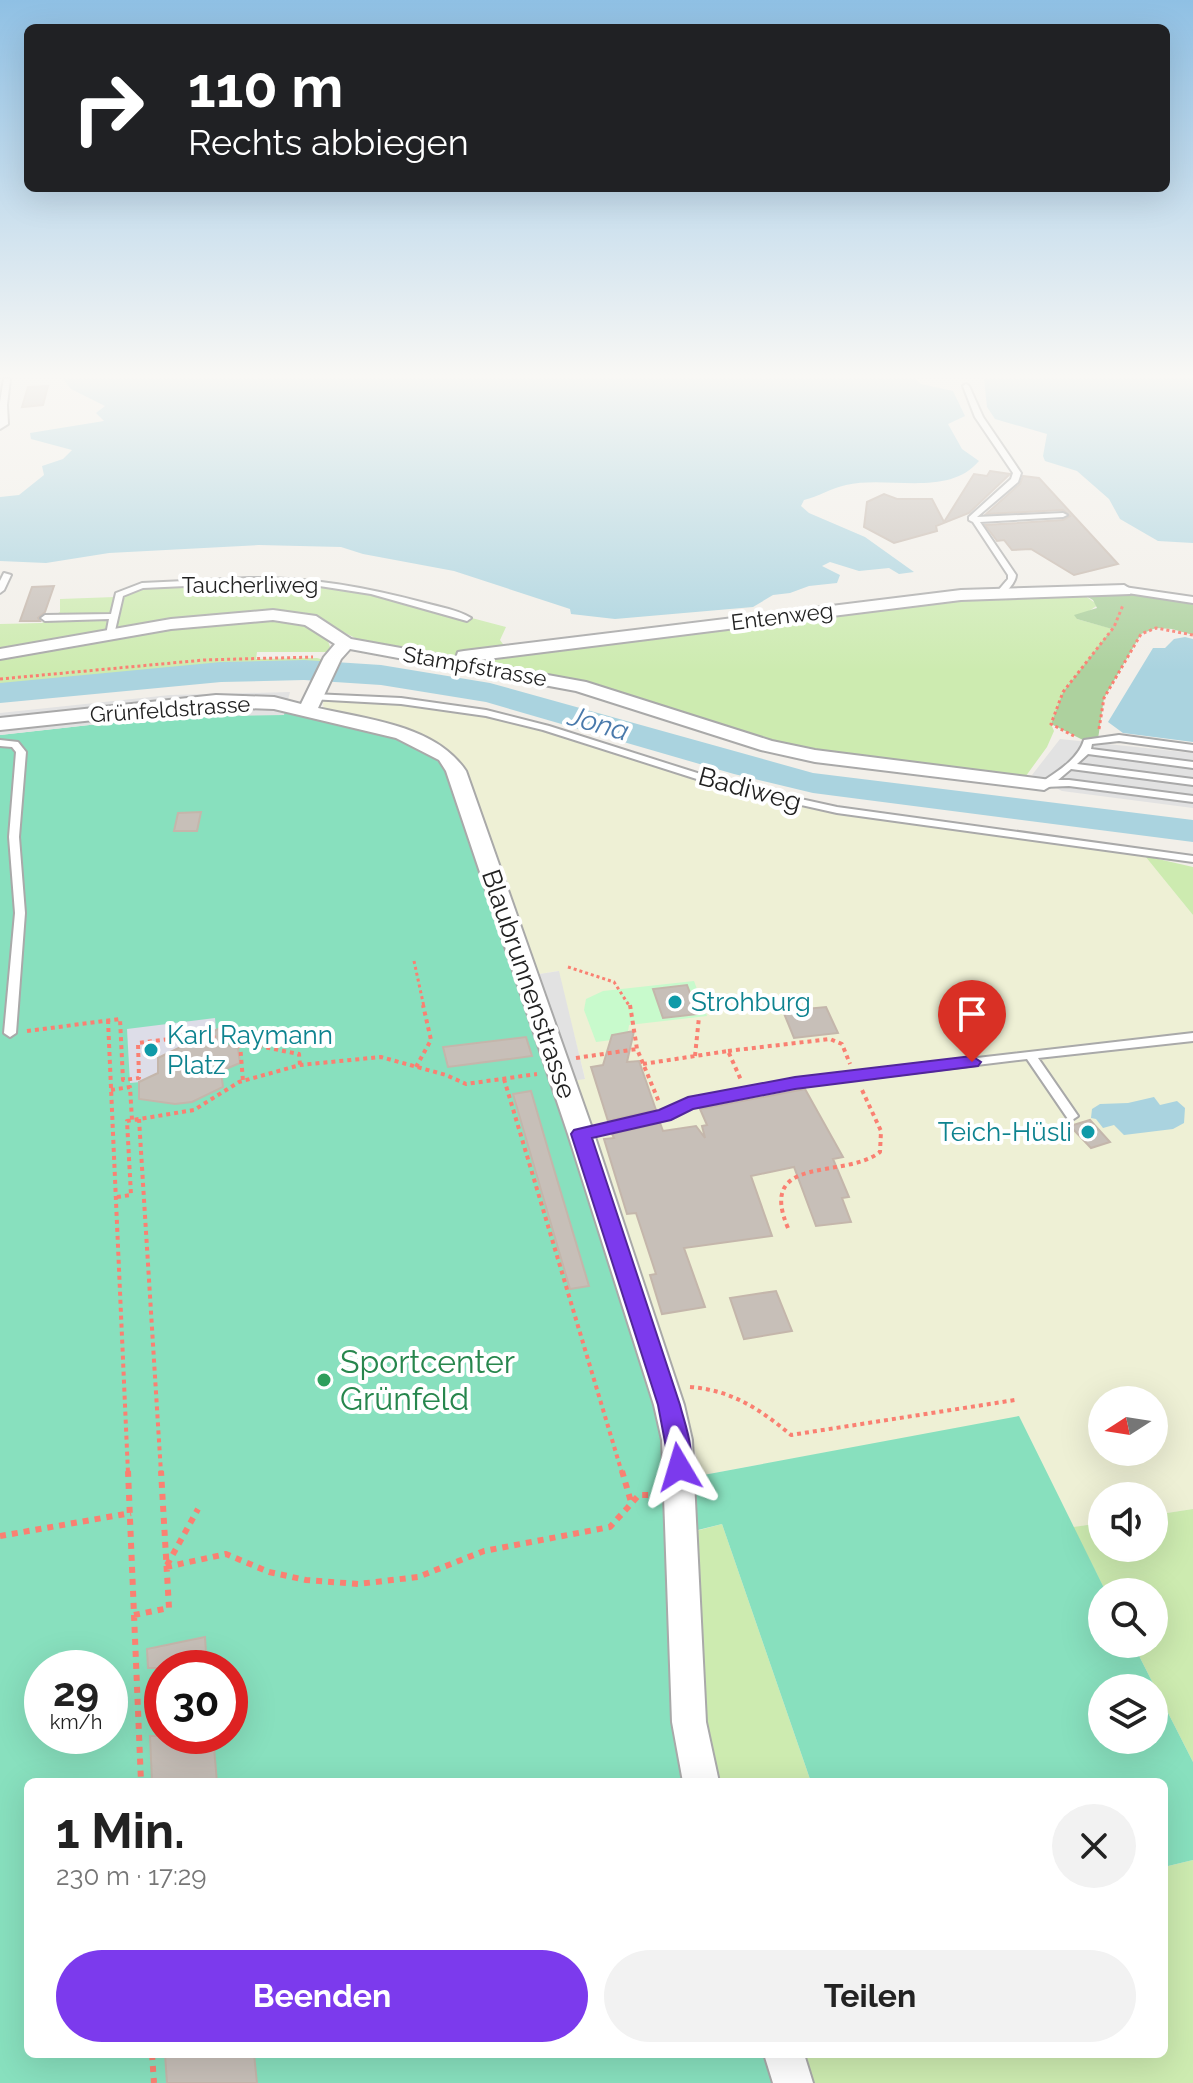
<!DOCTYPE html>
<html lang="de">
<meta charset="utf-8">
<style>
body{margin:0;font-family:Raleway,sans-serif;background:#f2f2f2;color:#222;height:100vh;display:flex;flex-direction:column;font-size:30px;white-space:nowrap}
*{box-sizing:border-box;margin:0}
p{font-size:26px;color:#767676}
.icon{flex:none;width:44px;height:44px;fill:none;stroke:currentColor;stroke-width:2;stroke-linecap:round;stroke-linejoin:round}
.map{position:relative;flex:1;overflow:hidden}
.sheet{position:absolute;left:24px;top:1778px;width:1144px;height:280px;display:flex;flex-direction:column;background:#fff;border-radius:12px;box-shadow:0 8px 32px #0002}
.sheet>*{flex:none}
.guide{position:absolute;left:24px;top:24px;width:1146px;height:168px;border-radius:12px;box-shadow:0 8px 32px #0002;background:#202124;color:#fff;overflow:hidden}
.needle{width:52px;rotate:258deg}
.controls{position:absolute;left:1088px;top:1386px;display:grid;gap:16px}
.controls a{display:grid;place-items:center;width:80px;height:80px;border-radius:50%;background:#fff;box-shadow:0 8px 32px #0002;font-size:40px}
.speed{position:absolute;left:24px;top:1650px;display:flex;gap:16px;font-size:40px;font-weight:700;text-align:center}
.speed>*{display:grid;place-content:center;width:104px;height:104px;border-radius:50%;background:#fff;box-shadow:0 8px 32px #0002;line-height:1}
.speed small{font-size:20px;font-weight:400}
.speed .limit{border:12px solid #d22;background:#fff;color:#111}
.pin{position:absolute;display:grid;place-items:center;width:68px;height:68px;color:#fff;margin:-82px -34px;border-radius:50% 50% 50% 0;rotate:-45deg;box-shadow:0 0 8px #0007}
.pin .icon{rotate:45deg}
.me{position:absolute;width:88px;margin:-44px;rotate:353deg;stroke-linejoin:round;filter:drop-shadow(0 0 6px #0008)}
.turn{display:flex;align-items:center;gap:28px;height:168px;padding:0 32px;font-size:36px}
.turn .icon{width:104px;height:104px;stroke-width:2.5}
.turn b{display:block;font-size:56px;line-height:68px}
.round{display:grid;place-items:center;flex:none;width:84px;height:84px;border-radius:42px;background:#f2f2f2}
.summary{display:flex;align-items:center;justify-content:space-between;height:136px;padding:0 32px}
h1{font-size:48px;font-weight:700;line-height:60px}
.action{display:flex;gap:16px;margin-top:auto;padding:16px 32px}
.action a{flex:1;height:92px;border-radius:48px;background:#7c3aed;color:#fff;font-size:32px;font-weight:700;line-height:92px;text-align:center}
.action a+a{background:#f2f2f2;color:#222}
.map>svg:first-child{display:block}
</style>
<div class="map">
<svg width="1193" height="2083" viewBox="0 0 1193 2083">
<rect width="100%" height="100%" fill="#f2efe9"/>
<path fill="#eef0d5" fill-rule="evenodd" d="M322,700L400,703L484,715L543,731L726,788L835,813L1145,856L1193,915V1509L1154,1515V1496H1102V1523L1073,1527L1019,1417L703,1475L571,1081L585,1078L558,971L533,975L451,754L325,713ZM1102,1400H1154V1452H1102Z"/>
<path fill="#cdebb0" d="M262,580C347,584 425,606 506,627L500,640L508,651L860,607L1077,590L1098,605L1077,619L1113,629L1063,692L1051,724L1054,731L1047,747L1023,780L782,746L564,679L359,640L314,617L287,612L0,650V624L42,623L60,612V599L115,597L142,586Z
M281,618C301,622 329,628 331,652H257L256,659L317,658L324,660V664L162,672L0,687V657L161,629Z
M1145,856L1193,867V915Z
M1193,1509V1762L1133,1644H1154V1592H1106L1073,1527L1102,1523V1548H1154V1515Z
M722,1524L811,1782H715L705,1747L692,1532Z
M1193,1860V2083H800L792,2054H1164V1867Z"/>
<path fill="#add19e" d="M1099,590L1193,600V635L1172,629L1156,628L1141,634L1104,698L1098,739L1087,742L1051,724L1063,692L1112,629L1077,619L1074,615L1097,608L1093,600L1079,592Z"/>
<path fill="#c8facc" d="M694,981L707,1016L629,1025L627,1038L596,1042L584,1010L586,999L603,991Z"/>
<path fill="#88e0be" fill-rule="evenodd" d="M286,709C338,731 398,726 443,764L544,1059L653,1396L671,1481L1019,1416L1106,1592H1102V1644H1133L1193,1762V1860L1164,1867V1782H811L722,1524L670,1537L688,1782H28V2054H772L781,2083H0V735L161,717ZM42,1668H110V1736H42ZM162,1668H230V1736H162ZM1102,1688H1154V1740H1102Z"/>
<path fill="#e2e2e2" d="M290,692L284,715L161,717L0,735V713L170,695Z
M1060,739L1193,753V808L1062,791L1032,775Z
M559,971L585,1079L571,1081L533,975Z"/>
<path fill="#dddde8" d="M215,1018L217,1043L140,1082L130,1083L127,1029Z"/>
<path fill="#aad3df" d="M63,379H916L921,384L953,391L965,416L948,424L962,449L979,461C948,498 887,475 846,485C831,488 818,497 804,500L801,506L809,513L865,537L914,572L899,574L889,568L859,571L830,562L822,566L840,575L837,583L809,586L790,593L773,595L753,607L615,619L571,614L570,609L454,571L363,554L341,547L259,545L109,553L46,563L0,561V497L19,495L44,475L42,466L63,459L72,450L31,439L30,433L104,421L96,413L105,406L71,389Z
M984,379H1193V543L1158,541L1120,519L1109,499L1077,471L1045,461L1043,456L1047,434L995,419L987,407Z
M1185,637L1193,639V742L1123,733L1108,722L1153,648H1165L1174,639Z
M1154,1097L1160,1105L1177,1101L1185,1108L1184,1123L1173,1129L1124,1135L1114,1125L1103,1128L1096,1119L1091,1118L1092,1109L1100,1104L1128,1103Z"/>
<g fill="none" stroke-linecap="round" stroke-linejoin="round">
<path fill="#aad3df" fill-rule="evenodd" d="M304,660L381,665L490,683L813,773L1193,820V842L813,793L734,774L486,702L381,685L304,680L221,682L0,703V683L221,662Z"/>
</g>
<path fill="#c7bfb8" stroke="#c4b6ab" stroke-width="2" d="M48,386L43,405L22,407L28,387Z
M990,471L1010,474L969,513L936,526L937,531L894,543L864,527L867,502L884,494L897,499H932L944,522L974,474L987,476Z
M1023,476L1039,478L1118,564L1074,575L1031,549L1012,550L1004,540L997,541L985,525L1063,520L1070,516L1063,510L986,514L1020,484Z
M54,586L45,612L38,618L40,621H20L32,587Z
M201,812L197,831H174L178,813Z
M687,985L698,1014L663,1018L653,989Z
M826,1007L838,1033L794,1038L783,1011Z
M222,1027L223,1044L238,1048L240,1063L221,1071L223,1087L192,1102L175,1104L139,1099V1082L158,1073V1058Z
M634,1031L627,1062L639,1061L656,1110L608,1121L591,1067L603,1065L612,1035Z
M526,1037L532,1056L448,1067L443,1047Z
M805,1089L843,1157L833,1159L849,1197L842,1198L851,1222L816,1226L794,1167L751,1176L772,1236L684,1248L705,1307L662,1314L650,1275L656,1274L636,1213L627,1214L604,1139L614,1138L612,1134L660,1123L663,1131L696,1126L705,1138L702,1126L707,1125L700,1109Z
M531,1091L550,1156L589,1286L570,1289L513,1094Z
M1090,1120L1110,1142L1091,1148L1070,1126Z
M776,1291L792,1331L744,1339L730,1298Z
M205,1637L207,1668H148L147,1649Z
M150,1736H213L217,1782H152Z
M165,2054H254L257,2083H167Z"/>
<g fill="none" stroke-linecap="round" stroke-linejoin="round">
<g stroke="#a9a9a9" stroke-width="4">
<path id="service" d="M4,379H10L7,405L8,424L0,429V402Z
M966,384L969,386L983,417L1021,473L1018,482L977,517L1063,513L1067,515L1063,517L980,522L1016,575C1016,582 1006,593 1000,596L996,593L1008,579V575L973,522L969,520V517L1011,479L1013,473L975,417L963,386Z
M4,573L11,575L4,590L0,593V581Z
M249,578C310,577 366,587 425,603C440,607 458,610 471,618L467,621L371,594L313,585L249,583L143,588L123,596L114,635L110,638L106,635L109,619L45,621L41,618L45,615L111,614L116,593L142,583Z
M1124,587L1193,597V603L1121,592L1120,590Z
M313,694L401,698L486,710L549,726L732,784L837,807L1193,856V862L837,813L725,788L543,730L486,716L401,704L310,699L308,697Z
M1119,735L1193,745V751L1119,741L1092,744L1091,749L1193,762V768L1088,754L1077,764L1193,779V785L1071,769L1058,780H1069L1193,796V802L1069,786L1044,787L1039,784C1055,773 1078,760 1084,740Z
M0,740L18,742L26,752L19,837L25,913L16,1033L10,1037L4,1033L15,913L9,837L16,752L12,747L0,746Z
M1193,1033V1041L1038,1058L1078,1116L1072,1120L1068,1119L1027,1059L795,1087L691,1106L668,1118L581,1138L575,1134L581,1130L660,1112L688,1099L795,1079Z"/>
</g>
<g stroke="#a9a9a9" stroke-width="4">
<path id="minor" d="M1124,585L1132,590L1130,594L961,600L471,661L586,682L772,741L815,750L1051,780L1054,784L1044,790L815,762L761,750L576,691L350,649L341,659L318,708C369,720 435,725 466,771L594,1134L684,1405L692,1440L706,1722L719,1782H683L672,1722L662,1440L654,1405L568,1134L446,771L439,760L396,738L274,709L216,707L0,730V718L216,695L274,697L301,704L324,657L335,644L305,625L273,620L171,629L0,659V649L171,619L273,610L316,616L351,639L456,658L458,652L464,651L961,590Z
M764,2054H804L813,2083H773Z"/>
</g>
<path stroke="#fa8072" stroke-width="3" stroke-dasharray="3 3" stroke-linecap="butt" d="M0,679L204,660L313,657
M1099,729L1104,698L1141,634L1156,628L1193,635
M1074,736L1051,724L1063,692L1114,627L1123,605
M414,961L424,1007
M568,967L614,982L630,1007"/>
<path stroke="#fa8072" stroke-width="4" stroke-dasharray="4 4" stroke-linecap="butt" d="M630,1005L637,1049L659,1102
M108,1020L128,1473
M27,1031L120,1019L123,1080L139,1078L138,1043L202,1035L299,1054L300,1065
M240,1044L243,1081
M728,1051L830,1039L842,1044L850,1064
M695,1056L699,1017
M576,1058L637,1049
M643,1064L728,1051L741,1080
M416,1067L431,1040L423,1005
M504,1079L622,1473
M111,1090L130,1087L132,1120
M139,1119L161,1473
M117,1197L131,1195L127,1121L194,1110L239,1082L300,1065L381,1057L446,1075L466,1084L537,1074
M788,1228C756,1153 845,1180 880,1152L881,1131L862,1090
M690,1387C731,1390 760,1409 791,1435L1015,1400"/>
<path stroke="#fa8072" stroke-width="6" stroke-dasharray="6 6" stroke-linecap="butt" d="M128,1471L141,1782
M622,1471L631,1502
M0,1536L131,1513
M167,1565L198,1509
M166,1567L226,1554L269,1572L306,1580L358,1584L418,1577L484,1551L610,1527L639,1495H654
M134,1615L169,1608L161,1471
M152,2054L154,2083"/>
<use href="#service" fill="#fff" fill-rule="evenodd"/>
<use href="#minor" fill="#fff" fill-rule="evenodd"/>
</g>
<linearGradient id="sky" x2="0" y2="1"><stop stop-color="#8fc0e4"/><stop offset="0.56" stop-color="#f9f8f5"/><stop offset="1" stop-color="#f9f8f5" stop-opacity="0"/></linearGradient>
<rect width="1193" height="671" fill="url(#sky)"/>
<path fill="#7c3aed" stroke="#51269a" stroke-width="2" d="M972,1056L981,1062L978,1066L795,1089L693,1109L671,1120L592,1138L680,1405C685,1425 697,1454 687,1474L679,1476L671,1474L658,1405L571,1134L574,1130L659,1110L688,1097L795,1077Z"/>
<g fill="#0f9aa8" stroke="#fff" stroke-width="3">
<circle cx="675" cy="1002" r="8"/>
<circle cx="151" cy="1050" r="8"/>
<circle cx="1088" cy="1132" r="8"/>
</g>
<circle fill="#2e9e5b" stroke="#fff" stroke-width="3" cx="324" cy="1380" r="8"/>
<g text-anchor="middle" stroke-width="8" stroke-linejoin="round" paint-order="stroke">
<g font-size="22" fill="#222" stroke="#fff">
<text x="250" y="593">Taucherliweg</text>
<text transform="translate(782 616) rotate(-7)" y="8">Entenweg</text>
<text transform="translate(475 666) rotate(10)" y="8">Stampfstrasse</text>
<text transform="translate(170 709) rotate(-4)" y="8">Grünfeldstrasse</text>
</g>
<g font-size="26" fill="#222" stroke="#fff">
<text transform="translate(750 789) rotate(15)" y="9">Badiweg</text>
<text transform="translate(529 984) rotate(71)" y="9">Blaubrunnenstrasse</text>
</g>
<g font-size="26" fill="#0d838f" stroke="#fff" text-anchor="start">
<text x="691" y="1011">Strohburg</text>
<text x="167" y="1044">Karl Raymann<tspan x="167" dy="30">Platz</tspan></text>
<text x="1072" y="1141" text-anchor="end">Teich-Hüsli</text>
</g>
<g font-size="28" font-style="italic" fill="#4a7aab" stroke="#fff">
<text transform="translate(599 723) rotate(16)" y="10">Jona</text>
</g>
<g font-size="32" fill="#27864d" stroke="#fff" text-anchor="start">
<text x="340" y="1373">Sportcenter<tspan x="340" dy="37">Grünfeld</tspan></text>
</g>
</g>
</svg>
<div class="controls">
<a><svg class="needle" viewBox="-14 -14 28 28"><path d="M0-13l5 13h-10z" fill="#e53935"/><path d="M0 13l5-13h-10z" fill="#767676"/></svg></a>
<a><svg class="icon" aria-label="sound" viewBox="0 0 24 24"><path d="M4 9h4l5-4v14l-5-4H4zM17 9q2 3 0 6"/></svg></a>
<a><svg class="icon" aria-label="search" viewBox="0 0 24 24"><circle cx="10" cy="10" r="6"/><path d="M15 15l6 6"/></svg></a>
<a><svg class="icon" aria-label="layers" viewBox="0 0 24 24"><path d="M12 4l9 5-9 5-9-5zM3 14l9 5 9-5"/></svg></a>
</div>
<div class="speed"><div>29<small>km/h</small></div><div class="limit">30</div></div>
<div class="pin" style="left:972px;top:1062px;background:#d93025"><svg class="icon" aria-label="arrive" viewBox="0 0 24 24"><path d="M6 21V4h12l-3 4 3 4H6"/></svg></div>
<svg class="me" style="left:679px;top:1467px" viewBox="-20 -20 40 40"><path d="M0-17L14 15 0 8-14 15z" fill="#7c3aed" stroke="#fff" stroke-width="4"/></svg>
<div class="guide">
<div class="turn"><svg class="icon" aria-label="right" viewBox="0 0 24 24"><path d="M7 20v-9h11M14 6l5 5-5 5"/></svg><div><b>110 m</b>Rechts abbiegen</div></div>
</div>
<section class="sheet">
<div class="summary"><div><h1>1 Min.</h1><p>230 m · 17:29</p></div><a class="round"><svg class="icon" aria-label="close" viewBox="0 0 24 24"><path d="M6 6l12 12M18 6L6 18"/></svg></a></div>
<div class="action"><a>Beenden</a><a>Teilen</a></div>
</section>
</div>
